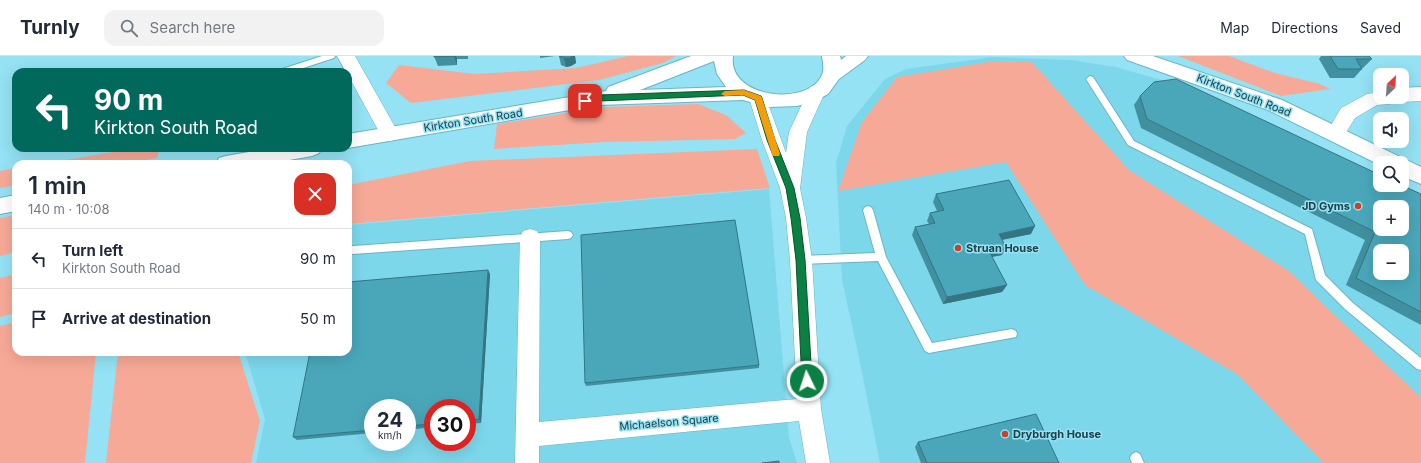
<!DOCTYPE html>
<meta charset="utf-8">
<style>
body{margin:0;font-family:Inter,sans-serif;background:#f2f2f3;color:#1f2937;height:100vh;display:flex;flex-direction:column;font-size:15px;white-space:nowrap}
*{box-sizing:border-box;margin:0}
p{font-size:13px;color:#747a83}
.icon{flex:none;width:22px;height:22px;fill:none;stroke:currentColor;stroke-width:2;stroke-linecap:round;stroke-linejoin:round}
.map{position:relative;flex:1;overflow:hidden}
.panel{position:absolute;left:12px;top:104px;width:340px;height:196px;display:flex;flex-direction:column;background:#fff;border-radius:12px;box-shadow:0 4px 16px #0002}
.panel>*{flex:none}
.banner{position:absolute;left:12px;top:12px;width:340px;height:84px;border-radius:12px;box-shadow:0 4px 16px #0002;background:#00695c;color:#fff;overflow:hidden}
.needle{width:26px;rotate:25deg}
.controls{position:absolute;left:1373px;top:12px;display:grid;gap:8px}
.controls a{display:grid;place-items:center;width:36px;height:36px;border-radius:8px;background:#fff;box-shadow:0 4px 16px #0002;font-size:20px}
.speed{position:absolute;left:364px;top:343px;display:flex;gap:8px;font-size:20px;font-weight:700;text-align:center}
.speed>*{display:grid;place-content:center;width:52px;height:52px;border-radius:50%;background:#fff;box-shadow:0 4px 16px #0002;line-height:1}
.speed small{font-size:10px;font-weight:400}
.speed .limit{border:6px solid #d22;background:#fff;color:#111}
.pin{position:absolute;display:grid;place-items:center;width:34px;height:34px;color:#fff;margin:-17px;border-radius:8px;box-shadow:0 2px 6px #0006}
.me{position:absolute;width:44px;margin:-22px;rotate:356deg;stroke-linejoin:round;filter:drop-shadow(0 0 3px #0008)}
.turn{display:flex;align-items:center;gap:14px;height:84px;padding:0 16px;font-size:18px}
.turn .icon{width:52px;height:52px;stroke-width:2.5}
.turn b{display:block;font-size:28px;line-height:34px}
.round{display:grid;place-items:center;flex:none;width:42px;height:42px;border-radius:12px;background:#f2f2f3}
.head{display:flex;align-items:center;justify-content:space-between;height:68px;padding:0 16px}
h1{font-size:24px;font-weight:600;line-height:30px}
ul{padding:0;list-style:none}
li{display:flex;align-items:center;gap:12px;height:60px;padding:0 16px;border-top:1px solid #e0e1e3}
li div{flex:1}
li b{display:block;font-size:15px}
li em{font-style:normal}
header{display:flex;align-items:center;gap:24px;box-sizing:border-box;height:56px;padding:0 20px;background:#fff;border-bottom:1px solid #e0e1e3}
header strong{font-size:19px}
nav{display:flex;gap:22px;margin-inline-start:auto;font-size:14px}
.search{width:280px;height:36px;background:#f2f2f3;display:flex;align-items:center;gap:10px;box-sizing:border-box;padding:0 14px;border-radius:12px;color:#747a83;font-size:15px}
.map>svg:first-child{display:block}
</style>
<header>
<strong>Turnly</strong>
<div class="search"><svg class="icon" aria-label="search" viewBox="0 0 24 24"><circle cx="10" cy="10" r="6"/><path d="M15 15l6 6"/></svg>Search here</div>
<nav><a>Map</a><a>Directions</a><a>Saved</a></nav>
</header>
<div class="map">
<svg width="1421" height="407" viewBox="0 0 1421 407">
<rect width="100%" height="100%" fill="#94e2f4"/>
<path fill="#7dd7eb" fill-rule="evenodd" d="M993,1L1071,4L1116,11L1168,26L1380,129L1421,144V407H880L857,292L842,224L836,107L847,70L885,23L906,13ZM1380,151H1402V173H1380ZM1380,195H1402V217H1380Z
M769,133L789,382L797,407H256L265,363L245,296H348V169ZM373,352H407V386H373ZM433,352H467V386H433Z"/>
<path fill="#f7a997" d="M628,0H676L663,7L599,24L411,47L386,27L399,9L475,18L576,12Z
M1178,0H1229L1275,17L1320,28L1330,33L1281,40Z
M994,5H1031L1129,114L1289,215L1421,342V407H1324L1237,318L1085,229L1006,106L838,135L862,66L897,21Z
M698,48L726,59L746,77L735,83L605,86L494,93L497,68L605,51Z
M137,92H160L157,102L124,108H42Z
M757,93L770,132L348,168V129L470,105Z
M16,112V129L0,132V115Z
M16,159V196L0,200V162Z
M16,218V257L0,261V222Z
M16,266V296H96L85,407H0V270Z
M118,296H238L260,365L251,407H106Z"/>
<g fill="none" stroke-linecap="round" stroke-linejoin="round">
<g stroke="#67b5c6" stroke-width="2">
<path id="service" d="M322,0H335L334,2L291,16H278L279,14Z
M1090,20L1093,21L1134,85L1312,173L1325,219L1353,247L1421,302V314L1417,313L1345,253L1316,224L1305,178L1128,89L1086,23Z
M868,150L871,151L873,154L886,201L932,287L1012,273L1016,275L1017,278L1016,281L929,297L925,295L878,205L801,208L797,207L796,204L797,201L801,200L875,197L863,154L865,151Z
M568,175L571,176L573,179L571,182L568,183L353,198L349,197L348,194L349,191L353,190Z
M1136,396L1140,398L1144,407H1132L1130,402L1132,398Z"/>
</g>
<g stroke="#67b5c6" stroke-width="1">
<path id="minor" d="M337,0H355L399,78L397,83L390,85L383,83L348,19V16H346Z
M816,29L822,31L825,36L807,76L800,132L806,162L812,204L821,353L830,407H806L799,365L539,390V407H515L520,181L523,175L530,173L537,175L540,181L539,366L797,343L790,204L786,162L780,132L762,84L749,42L752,37L758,35L764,37L786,97L789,76L810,31Z
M1421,31V45L1402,46L1397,44L1390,48L1377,49L1355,62L1342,83L1335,85L1328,83L1326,78L1341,52L1367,38L1380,36V41H1402V32Z"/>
</g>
<g stroke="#67b5c6" stroke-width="2">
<path id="tertiary" d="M691,0H733C727,41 805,51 821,21C825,14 823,8 822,0H840L841,4L846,0H868L865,4L839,23L828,38L817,44L797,50L769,51L743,44L599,49L348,92H346H348V78L606,35L608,31ZM714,5L717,18L726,31L640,34Z
M1124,0H1153L1282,44L1421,111V128L1402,120V107H1380V109L1268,54L1127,4Z
M271,92H322L319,97L312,100L267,108H216L219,102L226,100Z
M16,139V155L0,158V142Z"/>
</g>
<use href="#service" fill="#fff" fill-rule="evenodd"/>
<use href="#minor" fill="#fff" fill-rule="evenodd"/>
<use href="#tertiary" fill="#fff" fill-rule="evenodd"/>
</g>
<path fill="#4090a0" d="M434,0H468V3H457V9L438,10Z
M540,0H555L540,2Z
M559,0H575L576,7L571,10L566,11L561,9Z
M1321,0H1369L1372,3L1363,12H1361L1362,13L1354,22H1330L1319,3Z
M1140,40L1421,138V269L1346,229L1365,184L1141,72L1134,49Z
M936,138L1031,178L1002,184V199L992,201L1007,229L1002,236L943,248L912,179L915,171L929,168L927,165L930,157L937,155L933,146Z
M490,218L481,367L467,368V352H433V371L407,374V352H373V377L297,384L293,381Z
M759,309V312L586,330L585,327Z
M918,386L1059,407H921L915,391Z"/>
<path fill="#347582" d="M454,0H456L457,3V9Z
M572,0H575L576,7L571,10L566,11L564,2Z
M1035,170L1031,178L995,185L999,178Z
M1006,191L1002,199L985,202L989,195Z
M488,214L490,218L481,367L479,363Z
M1007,229L1002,236L943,248L947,241Z"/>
<path fill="#4aa7ba" stroke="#347582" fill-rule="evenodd" d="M434,0H454L434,1Z
M559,0H572L570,2H564Z
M1330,0H1369L1372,3H1356L1362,13H1338Z
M1176,23L1380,119V129H1401L1421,138V256L1356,222L1375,176L1147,63L1140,40L1154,26ZM1380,151H1402V173H1380ZM1380,195H1402V217H1380Z
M1009,124L1035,170L999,178L1006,191L989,195L1007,229L947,241L915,171L935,167L930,157L944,154L936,138Z
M735,164L759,309L585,327L581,179Z
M488,214L479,363L467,365V352H433V368L407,370V352H373V374L293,381L310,296H348V226Z
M1036,358L1059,407H927L918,386Z
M779,405V407H762Z"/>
<path fill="#0b8043" stroke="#07532c" d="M744,34L761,40L762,42L775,84L794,132L800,162L805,204L812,325L811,328L807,330L804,328L802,325L796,204L791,162L786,132L767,84L755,44L743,39L599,45L585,48L581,45L585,42L599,39Z"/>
<path fill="#f59e0b" d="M744,34L761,40L762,42L780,98L779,100H773L772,98L755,44L743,39L725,40L721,38L725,35Z"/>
<g fill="#cb4124" stroke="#94e2f4" stroke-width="1.5">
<circle cx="1358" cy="150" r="4"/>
<circle cx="958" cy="192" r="4"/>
<circle cx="1005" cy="378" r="4"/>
</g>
<g text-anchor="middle" stroke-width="3" stroke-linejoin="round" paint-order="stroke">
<g font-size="11" fill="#204148" stroke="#94e2f4">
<text transform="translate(1244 39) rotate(21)" y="4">Kirkton South Road</text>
<text transform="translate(473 64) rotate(-9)" y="4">Kirkton South Road</text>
<text transform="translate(669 366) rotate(-5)" y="4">Michaelson Square</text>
</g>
<g font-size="11" font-weight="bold" fill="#204148" stroke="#94e2f4" text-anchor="start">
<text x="1350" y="154" text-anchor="end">JD Gyms</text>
<text x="966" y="196">Struan House</text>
<text x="1013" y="382">Dryburgh House</text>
</g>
</g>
</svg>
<div class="controls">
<a><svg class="needle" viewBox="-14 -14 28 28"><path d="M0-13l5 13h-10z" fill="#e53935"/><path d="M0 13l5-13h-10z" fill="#747a83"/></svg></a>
<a><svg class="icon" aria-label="sound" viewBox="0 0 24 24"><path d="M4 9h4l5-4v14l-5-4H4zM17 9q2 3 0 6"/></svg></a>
<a><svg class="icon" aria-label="search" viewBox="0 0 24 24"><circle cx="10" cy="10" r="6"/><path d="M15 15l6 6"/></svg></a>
<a>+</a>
<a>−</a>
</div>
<div class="speed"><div>24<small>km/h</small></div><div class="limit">30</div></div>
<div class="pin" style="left:585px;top:45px;background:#d93025"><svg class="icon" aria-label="arrive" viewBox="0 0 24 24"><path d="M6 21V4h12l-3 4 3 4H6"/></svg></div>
<svg class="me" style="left:807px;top:325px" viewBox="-20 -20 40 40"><circle r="17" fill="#0b8043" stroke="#fff" stroke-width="3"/><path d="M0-11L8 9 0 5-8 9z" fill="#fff"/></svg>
<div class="banner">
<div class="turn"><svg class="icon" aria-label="left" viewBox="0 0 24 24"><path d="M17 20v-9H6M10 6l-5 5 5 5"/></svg><div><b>90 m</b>Kirkton South Road</div></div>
</div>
<section class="panel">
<div class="head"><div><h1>1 min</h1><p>140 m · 10:08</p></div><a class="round" style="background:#d93025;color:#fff"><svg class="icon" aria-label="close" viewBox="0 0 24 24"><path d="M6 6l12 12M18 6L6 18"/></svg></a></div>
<ul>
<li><svg class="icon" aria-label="left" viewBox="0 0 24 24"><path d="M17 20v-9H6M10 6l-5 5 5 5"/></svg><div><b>Turn left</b><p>Kirkton South Road</p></div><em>90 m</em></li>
<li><svg class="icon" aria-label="arrive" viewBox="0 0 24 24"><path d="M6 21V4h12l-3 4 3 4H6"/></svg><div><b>Arrive at destination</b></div><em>50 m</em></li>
</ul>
</section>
</div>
